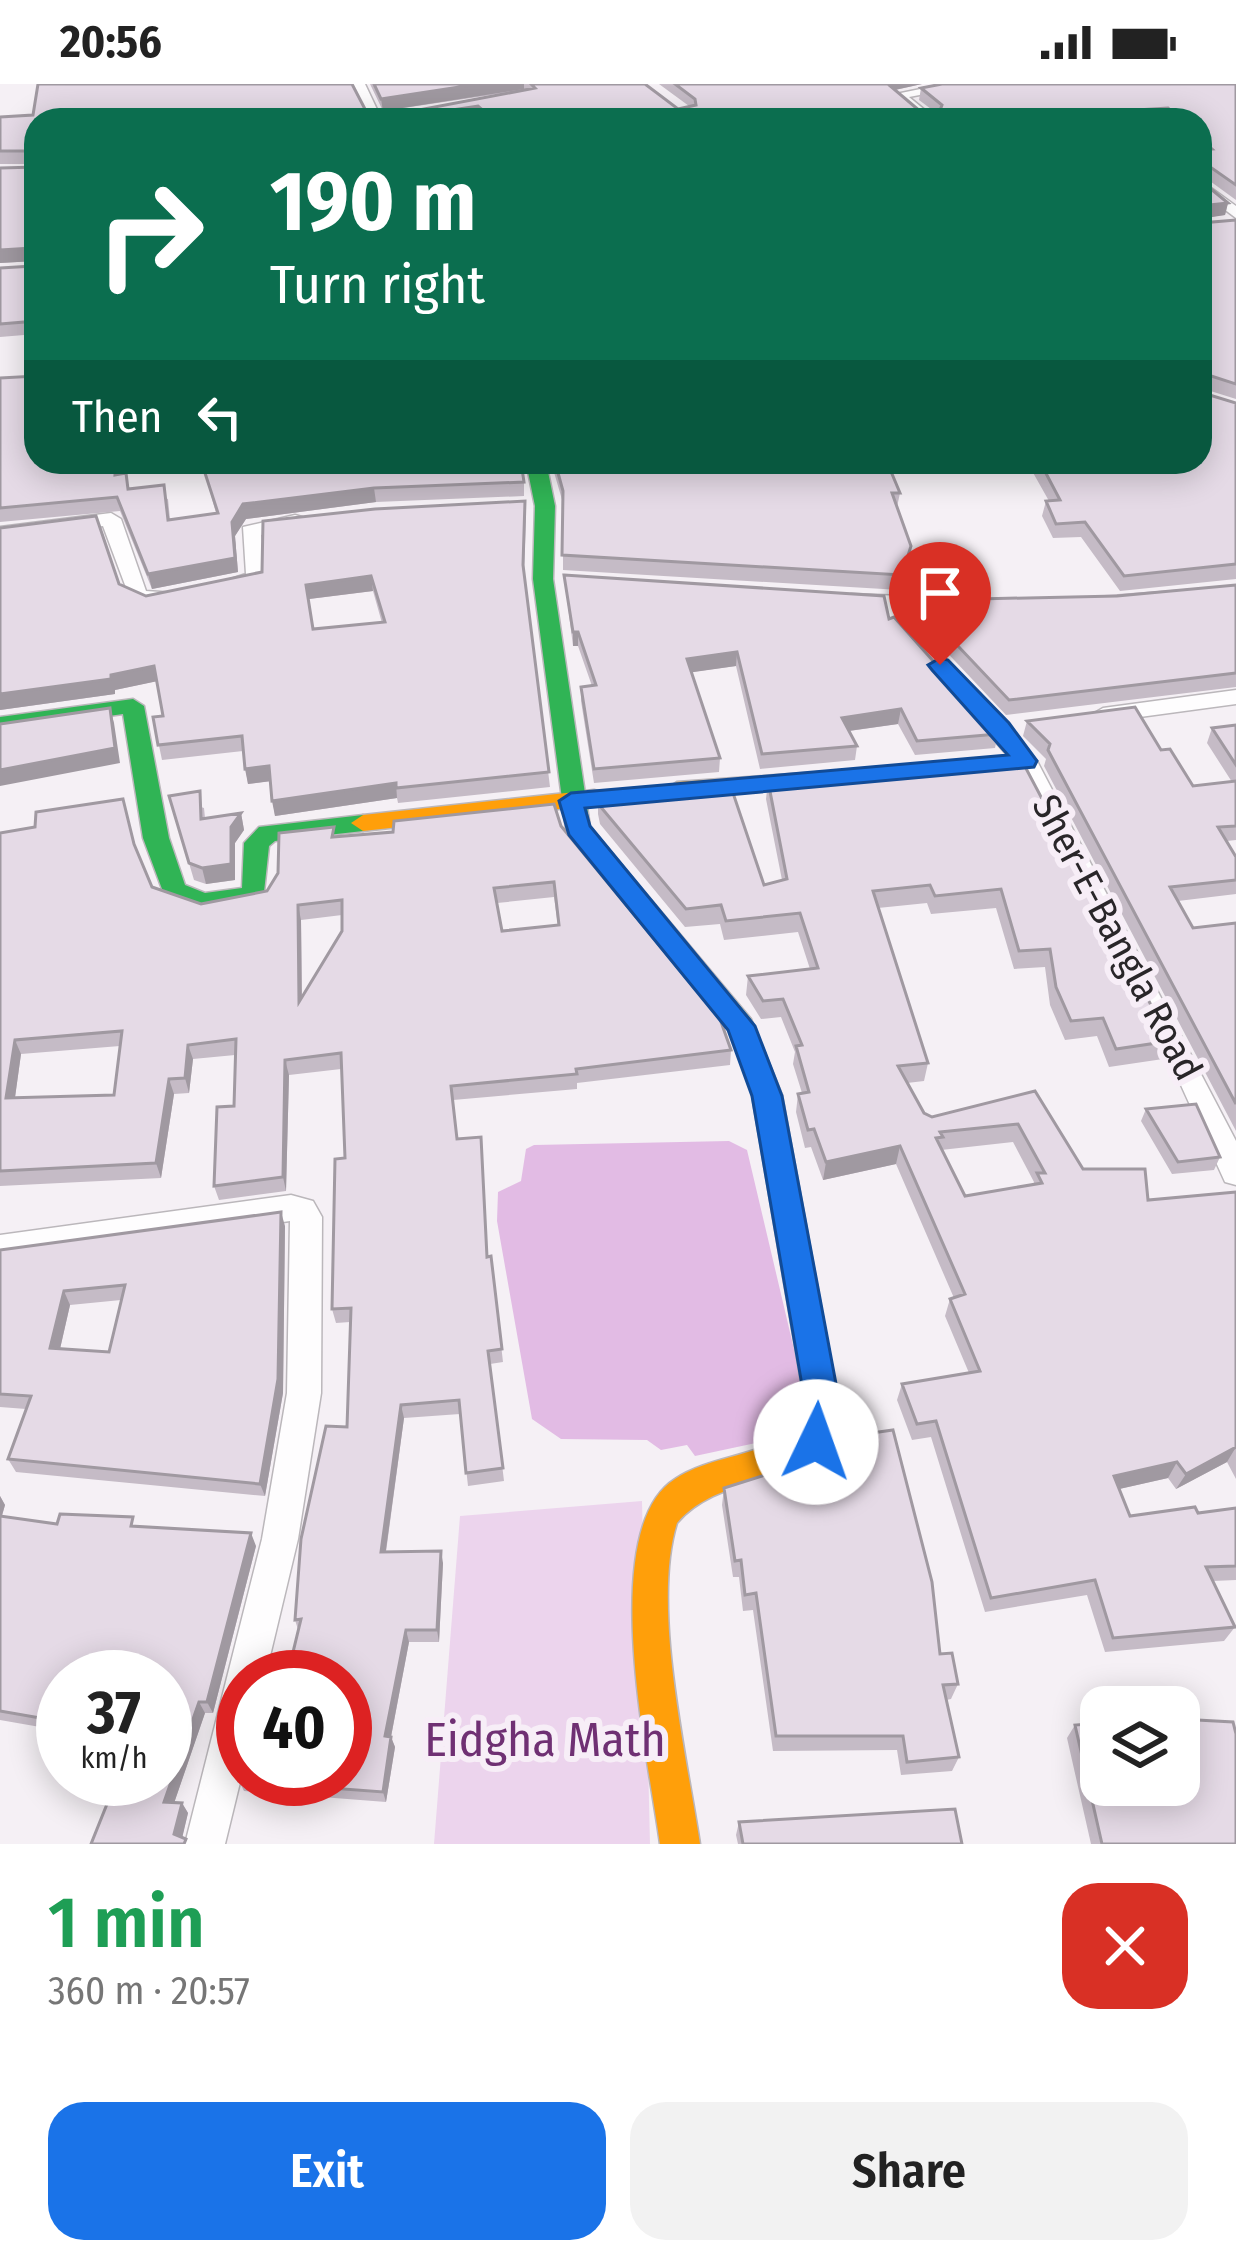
<!DOCTYPE html>
<meta charset="utf-8">
<style>
body{margin:0;font-family:"Fira Sans Condensed",sans-serif;background:#f2f2f2;color:#222;height:100vh;display:flex;flex-direction:column;font-size:45px;white-space:nowrap}
*{box-sizing:border-box;margin:0}
p{font-size:39px;color:#767676}
.icon{flex:none;width:66px;height:66px;fill:none;stroke:currentColor;stroke-width:2;stroke-linecap:round;stroke-linejoin:round}
.map{position:relative;height:1760px;overflow:hidden}
.details{display:flex;flex-direction:column;background:#fff;flex:1}
.details>*{flex:none}
.hud{position:absolute;left:24px;top:24px;width:1188px;height:366px;border-radius:36px;box-shadow:0 6px 30px #0003;background:#0b6e4f;color:#fff;overflow:hidden}
.buttons{position:absolute;left:1080px;top:1602px;display:grid;gap:24px}
.buttons a{display:grid;place-items:center;width:120px;height:120px;border-radius:24px;background:#fff;box-shadow:0 6px 30px #0003;font-size:60px}
.speed{position:absolute;left:36px;top:1566px;display:flex;gap:24px;font-size:60px;font-weight:700;text-align:center}
.speed>*{display:grid;place-content:center;width:156px;height:156px;border-radius:50%;background:#fff;box-shadow:0 6px 30px #0003;line-height:1}
.speed small{font-size:30px;font-weight:400}
.speed .limit{border:18px solid #d22;background:#fff;color:#111}
.pin{position:absolute;display:grid;place-items:center;width:102px;height:102px;color:#fff;margin:-123px -51px;border-radius:50% 50% 50% 0;rotate:-45deg;box-shadow:0 0 12px #0007}
.pin .icon{rotate:45deg}
.me{position:absolute;width:132px;margin:-66px;rotate:3deg;stroke-linejoin:round;filter:drop-shadow(0 0 9px #0008)}
.turn{display:flex;align-items:center;gap:42px;height:252px;padding:0 48px;font-size:54px}
.turn .icon{width:156px;height:156px;stroke-width:2.5}
.turn b{display:block;font-size:84px;line-height:102px}
.then{display:flex;align-items:center;height:114px;padding:0 48px;background:#0003;gap:24px;font-size:45px}
.round{display:grid;place-items:center;flex:none;width:126px;height:126px;border-radius:36px;background:#f2f2f2}
.head{display:flex;align-items:center;justify-content:space-between;height:204px;padding:0 48px}
h1{font-size:72px;font-weight:600;line-height:90px;color:#1e9e55}
.button{display:flex;gap:24px;margin-top:auto;padding:24px 48px}
.button a{flex:1;height:138px;border-radius:36px;background:#1a73e8;color:#fff;font-size:48px;font-weight:600;line-height:138px;text-align:center}
.button a+a{background:#f2f2f2;color:#222}
.status{display:flex;justify-content:space-between;align-items:center;height:84px;padding:0 60px;background:#fff;direction:ltr}
.status svg{height:33px;fill:currentColor}
.map>svg:first-child{display:block}
</style>
<div class="status"><b>20:56</b><svg viewBox="0 0 49 12"><path d="M0 12V9h3v3zM5 12V6h3v6zM10 12V3h3v9zM15 12V0h3v12zM26 1h20v11H26zM47 4h2v5h-2z"/></svg></div>
<div class="map">
<svg width="1236" height="1760" viewBox="0 0 1236 1760">
<rect width="100%" height="100%" fill="#f5f0f5"/>
<path fill="#ecd4ed" d="M642,1417L650,1760H434L460,1432Z"/>
<path fill="#e2bbe4" d="M729,1057L747,1066L810,1333L798,1350L695,1372L687,1361L661,1366L647,1356L561,1355L532,1335L497,1137L498,1108L521,1097L526,1065L534,1061Z"/>
<g fill="none" stroke-linecap="round" stroke-linejoin="round">
<g stroke="#bbb7bb" stroke-width="3">
<path id="street" d="M351,0H365L382,36H368Z
M945,0H978L909,13L937,36H922L891,11Z
M1200,96L1236,122V134L1200,107Z
M111,429L121,435L146,507L175,509V517H131L103,442L0,455V443Z
M295,431L302,433V441L261,451L267,493L264,497L222,506V498L246,490L243,443Z
M851,510L981,515L992,521L981,527L908,525L907,532L1037,677L1236,1057V1101L1225,1098L1180,999L1015,680L885,532L887,524L843,521L840,516Z
M1236,606V620L1103,638L1091,631L1103,624Z
M291,1111L313,1117L322,1133L321,1309L298,1455L265,1593H243V1686L225,1760H185L262,1455L287,1309L290,1137L0,1177V1151Z"/>
</g>
<g stroke="#bbb7bb" stroke-width="3">
<path id="fast" d="M526,378H546L555,422L553,495L590,743L751,935L782,1011L777,1019H757L729,947L566,745L533,495L535,422Z
M133,615L144,622L169,754L185,801L205,809L242,804L244,759L259,743L363,731L375,739L363,747L275,757L269,762L263,817L204,827L165,813L143,754L123,630L0,647V633Z"/>
</g>
<g stroke="#bbb7bb" stroke-width="3">
<path id="slow" d="M821,688L833,696L830,702L677,714L665,706L677,698Z
M594,706L603,708L606,714L603,720L363,747L351,739L363,731Z
M767,1000L777,1003L782,1011L842,1337C811,1407 723,1385 677,1439C651,1522 687,1673 700,1760H660C649,1677 596,1445 675,1395C715,1368 778,1373 807,1333L752,1011L757,1003Z"/>
</g>
<use href="#street" fill="#fefdfe" fill-rule="evenodd"/>
<use href="#fast" fill="#30b455" fill-rule="evenodd"/>
<use href="#slow" fill="#ff9f0a" fill-rule="evenodd"/>
</g>
<path fill="#c5bbc6" fill-rule="evenodd" d="M370,0H645L678,25L689,22L659,0H922L895,6L921,28H935L919,16L921,4L1236,0V116L1203,92L1200,93V36H481L479,34L35,80H0V33L33,31L403,29L525,6L383,27Z
M36,83V250L0,253V184L33,182L34,177L0,179Z
M1200,96L1228,119L1225,131L1200,134V139L1236,136V315L1201,304L1203,309L1236,319V496V495L1120,507L1081,453L1053,454L1042,432L1046,417H1049L1027,378H1200Z
M0,294L36,378H121L120,390L130,405L168,415L170,435L216,429L204,386L524,398V412L376,418L246,435L235,452L238,488L152,505L120,427L0,438Z
M551,378H887L900,409L897,423L909,476L900,506L563,486V419Z
M526,432L524,489L550,703L398,719L397,714L275,732L270,697L248,700L243,667L162,676L153,633L163,632L157,597L115,606V610L0,626L119,500L146,512ZM373,507L382,539L313,545L309,515Z
M564,491L889,535L998,650L995,664L915,671L898,640L849,647L857,662L855,676L760,685L736,582L692,588L720,674L719,688L594,699L581,617V603L592,602L578,562H573Z
M1236,501V603L1006,631L920,540L923,525Z
M1027,637L1161,666L1193,702L1232,698L1207,659L1212,644L1236,641V756L1227,757L1236,773V810L1178,817L1193,844L1236,839V1047L1044,682L1046,675L1023,652Z
M1021,675L1170,957L1163,975L1109,983L1097,952L1065,956L1050,921L1045,883L1014,885L996,824L931,830L927,819L878,824L928,979L924,997L907,999L924,1029L932,1033L1035,1007L1083,1085L1148,1116L1236,1108V1395L1227,1378L1176,1405L1168,1394L1119,1405L1130,1432L1198,1429L1236,1424V1496L1213,1497L1235,1543L1224,1557L1105,1568L1087,1511L985,1528L931,1353L912,1356L897,1316L902,1300L969,1289L945,1232L950,1215L954,1214L896,1080L823,1096L811,1063L805,1064L796,1028L798,1010L802,1009L793,980L795,968L781,933L761,935L746,911L748,892L810,885L798,848L724,856L720,840L685,843L600,740L598,730V712L764,801L782,796L766,715L768,697ZM1013,1058L1034,1098L1033,1101L965,1112L941,1066Z
M169,712L204,724L205,734L241,729L244,746L235,759V796L206,800L194,796Z
M127,730L136,765L152,803L201,820L267,807L335,753L561,742L731,966L730,981L577,999V1005L453,1016L457,1055L488,1173L491,1172L503,1278L490,1280L504,1397L468,1402L460,1330L404,1334L386,1468L443,1479L439,1558H409L391,1653L395,1663L386,1718L244,1707L239,1697L345,1695L295,1536L347,1343L350,1238L336,1239L332,1225L345,1074L341,985L289,991L286,1107L219,1116L214,1102L234,1022L235,971L193,975L189,1009L174,1010L161,1094L0,1102V749ZM554,813L558,842L502,847L497,819ZM342,831V847L302,913L301,836ZM120,962L114,1011L15,1013L21,970Z
M1146,1025L1220,1073L1214,1086L1172,1090L1141,1037Z
M285,1142L283,1309L265,1412L16,1388L8,1375L26,1325L0,1323V1166ZM121,1216L109,1268L60,1265L70,1221Z
M724,1404L940,1570L958,1600L951,1615L946,1616L959,1673L952,1687L901,1691L897,1666L773,1667L753,1526L743,1527L739,1493H733L722,1421Z
M0,1412L5,1421L2,1432L57,1440L138,1442L256,1462L213,1629H205L174,1719H182L188,1729L182,1753L112,1708L88,1702L82,1695H165L63,1593V1647L0,1636Z
M1075,1641L1236,1760H1091L1067,1654Z
M739,1738L962,1760H738L736,1751Z"/>
<path fill="#a099a1" d="M479,0H524V5L383,27L381,15Z
M888,0H922L890,7Z
M478,22L479,34L464,36H420L419,31Z
M1228,119L1225,131L1200,135V122Z
M32,164L36,177L0,179V166Z
M374,404L376,418L246,435L235,452L238,488L152,505L148,490L232,438L243,420Z
M371,492L373,507L309,515L306,501Z
M573,548H578V562H573Z
M737,568L736,582L687,589V575Z
M154,582L158,597L115,606V610L0,626V610Z
M110,624L114,639L120,679L0,702V686Z
M901,625L898,640L841,648L842,634Z
M269,682L272,697L248,700L245,685Z
M396,699L397,714L275,732L272,717Z
M241,729L244,746L235,759V796L206,800L202,784Z
M298,821L301,836L302,933L299,918Z
M15,956L21,970L13,1028L6,1014Z
M188,961L193,975L189,1009L185,994Z
M285,976L289,991L286,1107L283,1093Z
M169,995L174,1010L161,1094L156,1079Z
M900,1062L896,1080L823,1096L826,1078Z
M281,1128L285,1142L283,1309L265,1412L260,1400Z
M64,1207L70,1221L57,1278L50,1264Z
M401,1321L404,1334L384,1480L381,1468Z
M1236,1363L1227,1378L1176,1405L1186,1390Z
M1177,1378L1168,1394L1106,1408L1114,1392Z
M0,1412L5,1421L0,1438Z
M251,1449L256,1462L213,1629L207,1618Z
M441,1467L443,1479L439,1558L437,1546Z
M406,1546L409,1558L389,1663L385,1652Z
M199,1618L205,1629L171,1728L164,1718Z
M391,1653L395,1663L386,1718L383,1708Z
M182,1719L188,1729L181,1759L174,1750Z"/>
<path fill="#e5dae6" stroke="#a099a1" stroke-width="3" fill-rule="evenodd" d="M38,0H352L367,29H403L535,4L531,0H645L678,25L696,21L695,15L675,0H888L921,28L939,29L942,21L921,4L942,0H1236V101L1206,80L1200,81V66L1212,65L1200,54V36H1181L1168,24L1103,28L1111,36H1035L1032,34L1001,36H494L478,22L419,31L425,36H36V83L33,67H0V33L33,31Z
M374,0H479L381,15Z
M36,83V167L32,164L0,166V84Z
M1200,96L1228,119L1200,122Z
M1200,122V139L1236,136V300L1205,290L1200,294Z
M36,172V237L0,240V184L33,182Z
M36,292V378H116L115,391L126,389L128,405L164,401L168,436L218,429L204,386L279,378H521L524,398L374,404L243,420L232,438L235,474L148,490L117,413L0,424V294Z
M1200,297L1203,309L1236,319V480L1124,492L1085,438L1056,440L1046,417L1060,416L1040,378H1200Z
M555,378H887L900,409H892L911,462L902,491L562,471L563,407Z
M525,417L523,481L549,688L396,704V699L272,717L269,682L245,685L242,652L158,661L153,633L163,632L154,582L111,591V595L0,610V444L96,432L119,500L146,512L262,488L263,437L375,425ZM371,492L385,538L313,545L306,501Z
M564,491L884,512L889,535L894,533L998,650L917,657L901,625L842,634L857,662L762,670L737,568L687,575L720,674L594,685L581,603L596,601L578,548H573Z
M1236,501V589L1009,616L923,525L977,515L1117,512Z
M1135,623L1161,666L1170,665L1193,702L1236,697V742L1218,743L1236,773V796L1170,803L1193,844L1236,839V1020L1048,666L1050,660L1027,637Z
M110,624L115,664L0,686V640Z
M1236,641V681L1212,644Z
M1021,675L1170,957L1116,965L1103,934L1071,937L1056,903L1050,865L1019,867L1001,805L935,812L930,801L873,807L928,979L898,982L924,1029L932,1033L1035,1007L1083,1085H1145L1148,1116L1236,1108V1363L1186,1390L1177,1378L1114,1392L1130,1432L1195,1423L1198,1429L1236,1424V1482L1206,1483L1235,1543L1113,1554L1095,1496L991,1514L936,1337L917,1340L902,1300L980,1287L950,1215L965,1210L900,1062L826,1078L814,1045L808,1046L798,1010L809,1008L796,962L802,961L783,915L763,917L748,892L818,884L800,829L726,837L721,821L686,825L600,722L598,712L730,700L764,801L787,795L768,697ZM1018,1040L1045,1089H1037L1042,1099L965,1112L936,1054L943,1053L940,1048Z
M200,707L201,735L241,729L231,743V780L202,784L189,779L169,712Z
M123,715L134,760L152,803L201,820L267,807L278,789L279,749L334,743L332,753L393,748L394,737L554,720L561,742L720,935L731,966L576,985L577,990L451,1002L457,1055L481,1053L487,1173L491,1172L502,1265L488,1267L503,1384L466,1389L459,1316L401,1321L381,1468L441,1467L437,1546H406L385,1652L391,1653L383,1708L239,1697L243,1679V1695H345V1593H287L301,1535L295,1536L301,1455L326,1342L347,1343L351,1224L332,1225L335,1075L345,1074L341,969L285,976L283,1093L214,1102L217,1023L234,1022L236,955L188,961L185,994L169,995L156,1079L0,1087V749L35,743L36,728ZM554,798L559,841L502,847L494,804ZM342,816V847L299,918L298,821ZM122,947L114,1011L6,1014L15,956Z
M1196,1020L1220,1073L1178,1078L1146,1025Z
M281,1128L278,1295L260,1400L8,1375L31,1312L0,1310V1166ZM125,1201L109,1268L50,1264L64,1207Z
M893,1346L932,1498L940,1570L952,1569L958,1600L943,1601L959,1673L907,1678L903,1652H776L756,1509L745,1511L741,1476L735,1477L724,1404L800,1380L837,1354Z
M60,1430L133,1433L131,1442L251,1449L207,1618H199L164,1718L182,1719L174,1750L186,1755L184,1760H91L115,1700L92,1695H165V1593H63V1638L0,1627V1432L57,1440Z
M1179,1635L1233,1638L1236,1650V1760H1102L1075,1641L1101,1639V1701H1179Z
M955,1725L962,1760H743L739,1738Z"/>
<path fill="#1a73e8" stroke="#114b97" stroke-width="3" d="M940,574L948,576L1009,639L1037,677L1034,683L585,724L590,742L755,942L782,1012L843,1337L828,1370L816,1374L803,1370L798,1358L808,1336L752,1012L728,946L569,751L559,717L571,709L1008,671L932,586L928,581Z"/>
<g text-anchor="middle" stroke-width="12" stroke-linejoin="round" paint-order="stroke">
<g font-size="39" fill="#292629" stroke="#f7eef7">
<text transform="translate(1118 853) rotate(62)" y="14">Sher-E-Bangla Road</text>
</g>
<g font-size="48" fill="#6f3073" stroke="#f7eef7">
<text x="545" y="1672">Eidgha Math</text>
</g>
</g>
</svg>
<div class="buttons">
<a><svg class="icon" aria-label="layers" viewBox="0 0 24 24"><path d="M12 4l9 5-9 5-9-5zM3 14l9 5 9-5"/></svg></a>
</div>
<div class="speed"><div>37<small>km/h</small></div><div class="limit">40</div></div>
<div class="pin" style="left:940px;top:581px;background:#d93025"><svg class="icon" aria-label="arrive" viewBox="0 0 24 24"><path d="M6 21V4h12l-3 4 3 4H6"/></svg></div>
<svg class="me" style="left:816px;top:1358px" viewBox="-20 -20 40 40"><circle r="19" fill="#fff"/><path d="M0-13L10 11 0 6-10 11z" fill="#1a73e8"/></svg>
<div class="hud">
<div class="turn"><svg class="icon" aria-label="right" viewBox="0 0 24 24"><path d="M7 20v-9h11M14 6l5 5-5 5"/></svg><div><b>190 m</b>Turn right</div></div>
<div class="then">Then<svg class="icon" aria-label="left" viewBox="0 0 24 24"><path d="M17 20v-9H6M10 6l-5 5 5 5"/></svg></div>
</div>
</div>
<section class="details">
<div class="head"><div><h1>1 min</h1><p>360 m · 20:57</p></div><a class="round" style="background:#d93025;color:#fff"><svg class="icon" aria-label="close" viewBox="0 0 24 24"><path d="M6 6l12 12M18 6L6 18"/></svg></a></div>
<div class="button"><a>Exit</a><a>Share</a></div>
</section>
